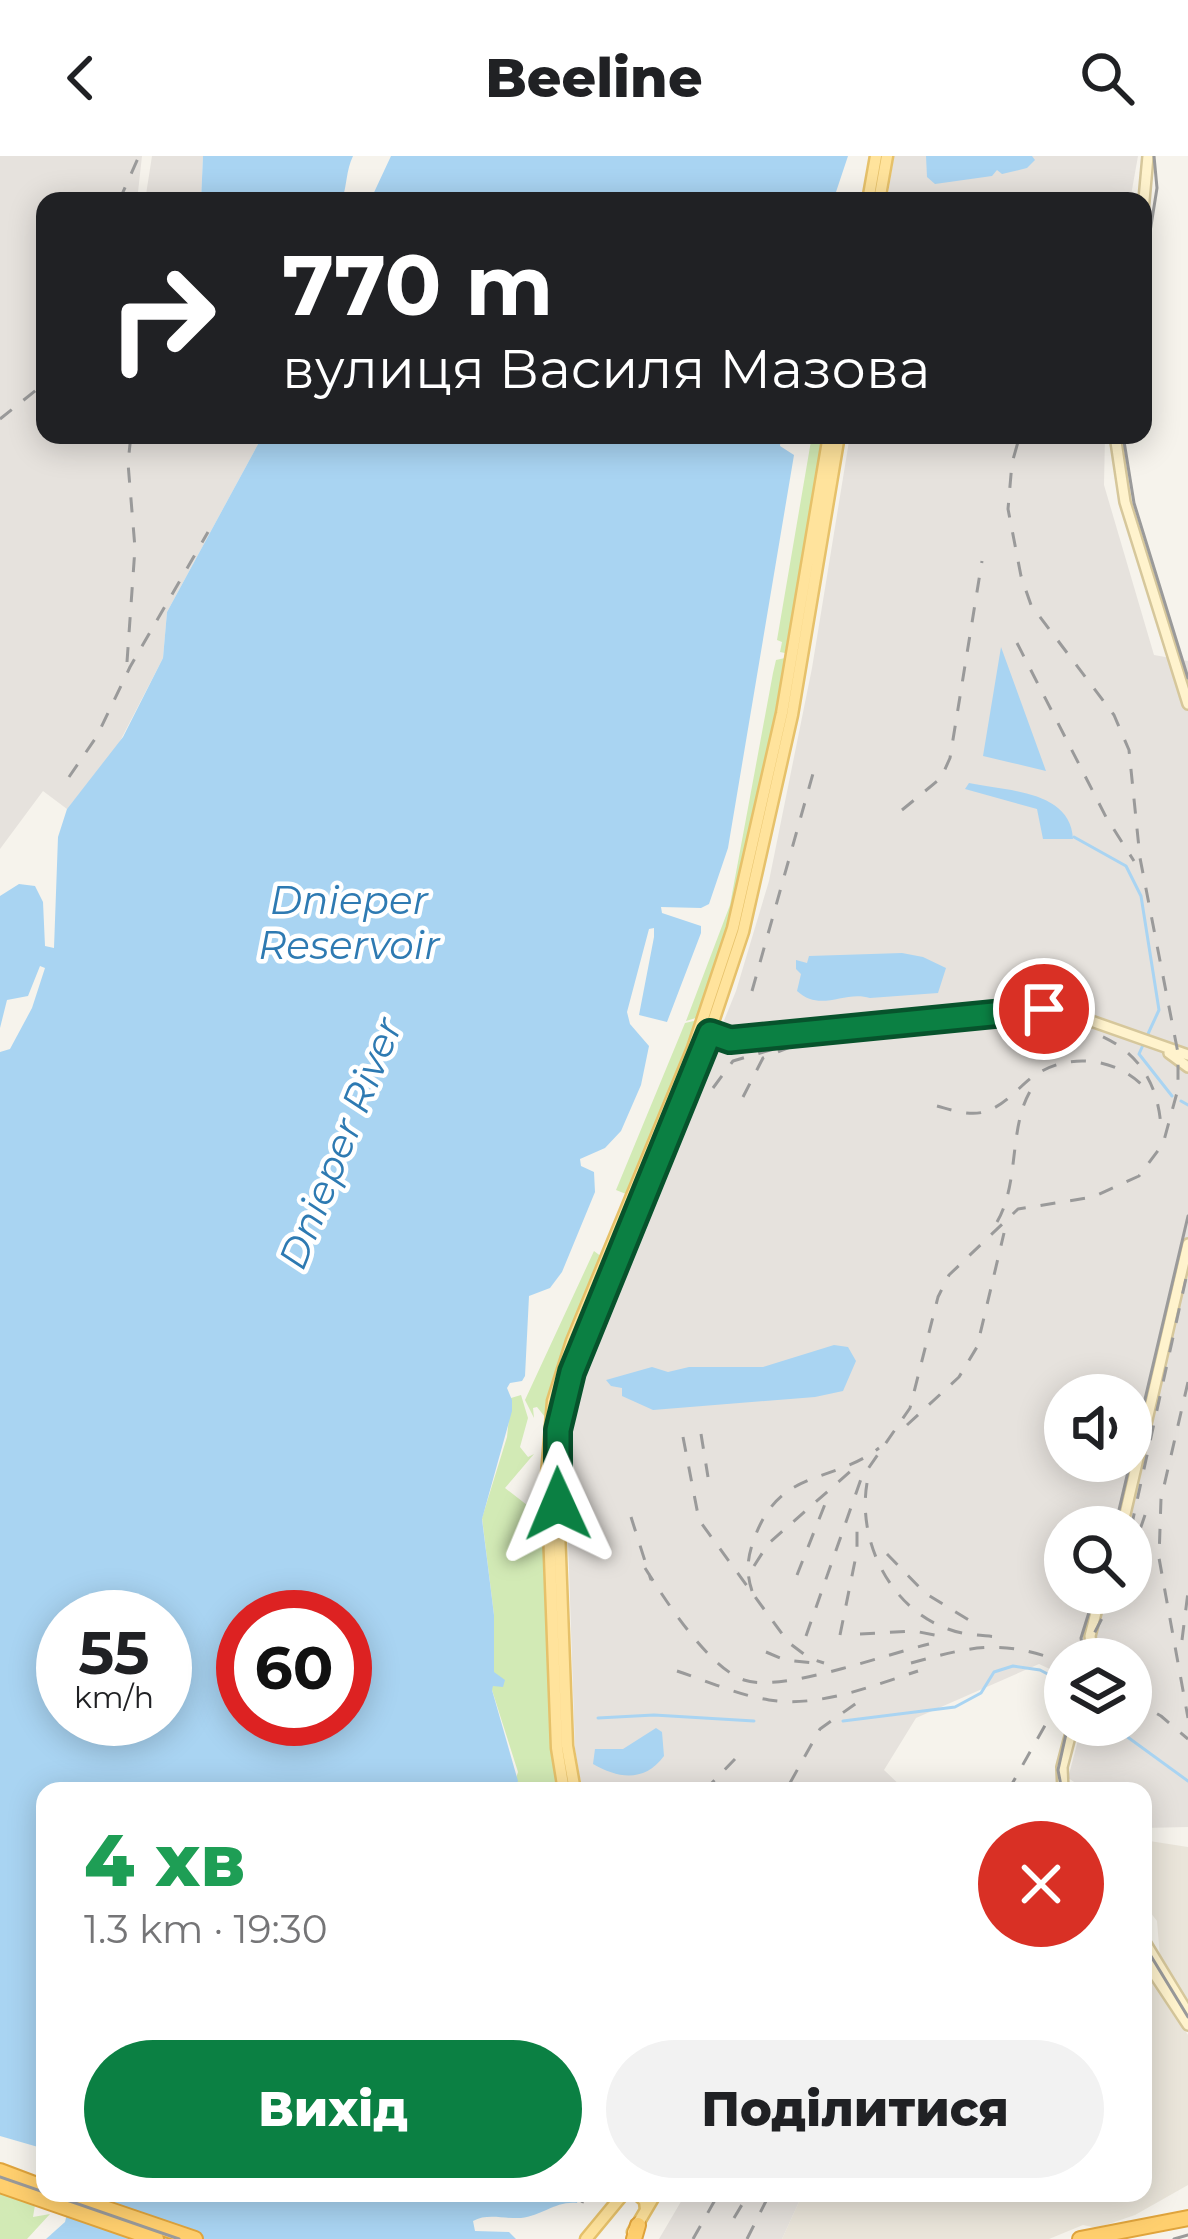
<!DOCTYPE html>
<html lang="uk">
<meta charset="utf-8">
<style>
body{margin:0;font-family:Montserrat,sans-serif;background:#f2f2f2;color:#202124;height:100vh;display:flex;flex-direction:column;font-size:45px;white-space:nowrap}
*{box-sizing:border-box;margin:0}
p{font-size:39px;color:#757577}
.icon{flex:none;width:66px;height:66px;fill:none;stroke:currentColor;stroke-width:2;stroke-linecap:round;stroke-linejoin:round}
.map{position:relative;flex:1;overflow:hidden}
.side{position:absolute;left:36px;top:1626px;width:1116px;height:420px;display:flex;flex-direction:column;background:#fff;border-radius:24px;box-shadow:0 6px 30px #0003}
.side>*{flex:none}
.banner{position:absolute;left:36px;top:36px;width:1116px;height:252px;border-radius:24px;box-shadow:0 6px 30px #0003;background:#202124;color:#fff;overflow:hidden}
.fabs{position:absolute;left:1044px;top:1218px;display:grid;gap:24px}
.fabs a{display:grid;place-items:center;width:108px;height:108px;border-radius:50%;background:#fff;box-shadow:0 6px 30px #0003;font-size:60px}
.speed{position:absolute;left:36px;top:1434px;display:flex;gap:24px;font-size:60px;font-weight:700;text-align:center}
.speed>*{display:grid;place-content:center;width:156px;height:156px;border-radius:50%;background:#fff;box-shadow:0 6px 30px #0003;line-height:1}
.speed small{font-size:30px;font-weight:400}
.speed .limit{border:18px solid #d22;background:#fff;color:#111}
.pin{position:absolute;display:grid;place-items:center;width:102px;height:102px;color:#fff;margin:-51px;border:6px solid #fff;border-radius:50%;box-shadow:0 3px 12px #0007}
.me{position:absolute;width:132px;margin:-66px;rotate:359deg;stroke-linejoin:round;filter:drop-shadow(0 0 9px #0008)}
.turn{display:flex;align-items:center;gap:42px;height:252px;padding:0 48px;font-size:54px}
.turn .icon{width:156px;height:156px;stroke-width:2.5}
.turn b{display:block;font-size:84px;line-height:102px}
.round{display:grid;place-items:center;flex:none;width:126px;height:126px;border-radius:63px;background:#f2f2f2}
.head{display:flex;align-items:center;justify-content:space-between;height:204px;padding:0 48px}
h1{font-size:72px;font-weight:800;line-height:90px;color:#1e9e55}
.button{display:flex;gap:24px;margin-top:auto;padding:24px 48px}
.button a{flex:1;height:138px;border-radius:72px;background:#0b8043;color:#fff;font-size:48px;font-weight:800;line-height:138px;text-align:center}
.button a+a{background:#f2f2f2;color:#202124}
header{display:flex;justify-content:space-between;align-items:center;height:156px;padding:0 48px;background:#fff;font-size:54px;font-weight:800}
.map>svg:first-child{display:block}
</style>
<header><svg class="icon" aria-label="back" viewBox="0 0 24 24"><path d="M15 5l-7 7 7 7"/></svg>Beeline<svg class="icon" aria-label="search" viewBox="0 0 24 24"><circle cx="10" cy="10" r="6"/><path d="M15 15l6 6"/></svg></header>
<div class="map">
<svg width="1188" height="2083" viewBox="0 0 1188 2083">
<rect width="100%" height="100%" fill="#f6f3ec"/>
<path fill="#eae5da" d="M1143,1684L1188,1691V1850L1160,1802L1157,1765L1143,1747Z
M1143,1809L1188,1879V2029L1135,2059L1097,2072L1083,2069L1049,2083H782L803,2037H1143Z"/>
<path fill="#e6e2dd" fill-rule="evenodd" d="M0,0H142L137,45H45V279H263L167,456L163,502L117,591L67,653L43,635L0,693Z
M152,0H203L201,45H145Z
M894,0H1138L1130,45H887Z
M850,279H1105L1104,329L1154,499L1188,505V1671L1143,1672V1635H1088L1068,1622L1082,1569H1131V1503H1065V1520L1039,1508L916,1562L884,1614L906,1635H584L581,1627L575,1593L565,1295L570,1260L606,1155L736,835L769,725L812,512ZM1065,1239H1131V1305H1065ZM1065,1371H1131V1437H1065Z
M686,2037H803L782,2083H659Z"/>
<path fill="#d2eab5" d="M812,279H824L785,497L780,496L782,486L777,484Z
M785,502L775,569L740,731L699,861L686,865L730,749L773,517L776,504Z
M698,864L635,1022L626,1038L616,1034L685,867Z
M594,1095L602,1101L550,1238L545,1261L537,1251L533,1252L534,1262L525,1244Z
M521,1239L528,1262L520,1291L528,1301L534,1298L505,1332L545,1363L552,1568L559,1635H512L518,1616L492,1534L494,1459L482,1362L507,1281L511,1242Z
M0,2036L35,2049L33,2061L50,2058L27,2083H0Z"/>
<path fill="#a9d4f2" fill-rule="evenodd" d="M203,0H353C346,15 347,29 342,45H201Z
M391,0H848L833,45H370Z
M926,0H1032L1035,4L1027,12L1002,18L997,14L992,20L935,28L927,21Z
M263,279H781L780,290L794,299L728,692L709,748L701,752L661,751L662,757L701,770V777L667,866L639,859L654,781V772L649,773L627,856L630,868L649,890L641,929L621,975L605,992L580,1003L581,1010L594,1016L595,1036L562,1116L550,1132L529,1140L525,1220L522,1225L510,1227L507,1232L512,1244V1255L482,1363L494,1459V1516L505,1524L503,1531L493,1530L492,1534L518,1625L512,1635H45V1993L0,1980V896L10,893L32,852L45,812L40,810L28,840L7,844L0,872V740L19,728L35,730L43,746L45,790L54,792L58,681L67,653L123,581L163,502L167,456ZM63,1461H165V1563H63ZM243,1461H345V1563H243Z
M1001,491L1046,615L983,600Z
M969,627C1006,635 1071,634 1073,683H1043L1037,653L965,633Z
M902,797L923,801L946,812L938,837L870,842C844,834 821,857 797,835L801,818L796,813V804L807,807L809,800Z
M834,1189L848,1191L856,1205L843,1235L815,1241L653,1254L622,1240V1232L611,1230L606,1224L652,1211L668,1216L689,1211H763Z
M656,1572L662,1576L664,1600C645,1626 619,1623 593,1608L595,1593H623Z
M72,2037H580L577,2047C555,2045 542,2060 521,2062C504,2063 487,2057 473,2065L475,2075L509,2076L516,2083H46L65,2066Z"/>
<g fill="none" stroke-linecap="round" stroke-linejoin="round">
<path stroke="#a9d4f2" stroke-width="3" d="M1074,681L1126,710L1141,740L1159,854L1147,880
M1143,889L1139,898L1172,940
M1181,945L1188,949
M598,1562L654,1559L754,1565
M843,1565L955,1551L981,1537L994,1516L1013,1510L1040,1514L1065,1527
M1111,1569L1188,1625"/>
<g stroke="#d6c79b" stroke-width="14">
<path id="secondary" d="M1143,55L1148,0
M1115,279L1125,346L1188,548
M705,875L730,883L1054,852L1188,899
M1169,897L1188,911
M1122,1371L1188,1088
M1093,1503L1090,1480L1101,1437
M1063,1635L1062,1611L1073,1569
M1143,1783L1188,1857
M1143,1801L1188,1869"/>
</g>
<g stroke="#e6c16a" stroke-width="15">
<path id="primary" d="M868,45L876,0
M879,45L887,0
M564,1635L557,1592L547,1319L553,1245L572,1185L693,892L733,772L782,557L829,279
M575,1635L567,1590L557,1318L563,1247L582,1188L703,896L743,776L792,559L839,279
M636,2037L645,2045L646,2054
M633,2076L656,2037
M586,2083L624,2037"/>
</g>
<g stroke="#e0a43c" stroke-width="18">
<path id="highway" d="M0,2015L45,2032
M0,2029L156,2083
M60,2037L195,2083
M634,2083L638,2069
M1080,2083L1188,2062"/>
</g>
<use href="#secondary" stroke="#fff3cd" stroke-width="9"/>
<use href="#primary" stroke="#ffe39c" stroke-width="10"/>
<use href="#highway" stroke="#ffcf6e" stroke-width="14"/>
<path stroke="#9a9a9a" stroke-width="3" d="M1143,120L1157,32L1154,0
M1123,279L1134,347L1188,522
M1115,1371L1188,1060
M1084,1503L1081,1482L1095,1437
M1062,1635L1058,1614L1068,1569
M1143,1787L1188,1861
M0,2021L179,2083
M1174,2083L1188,2079"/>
<path stroke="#9a9a9a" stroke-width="3" stroke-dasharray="15 15" stroke-linecap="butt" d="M119,45L139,0
M0,263L45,227
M1017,487L1106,661L1134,705
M127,506L135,392L128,307L131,279
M69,621L97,580L130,511L208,376
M902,654L941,622L950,602L982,405
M752,835L814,614
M713,932L733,905L777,892
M743,941L763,902L795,889L1039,864C1106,872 1156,898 1161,971
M937,950C952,954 968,960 984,956C1004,950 1016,934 1031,922C1067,895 1117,901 1146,933
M997,1066C1022,1023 1006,961 1038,924
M1188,1226L1161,1343L1159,1402L1188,1562
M907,1269L959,1221L977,1191L1004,1077
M701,1278L708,1321
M683,1281L699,1364L788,1486L809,1502L824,1507
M867,1327C857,1386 891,1453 948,1473C966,1480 986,1479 1004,1482
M631,1361L651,1424
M1131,1372L1188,1113
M887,1398L925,1437L980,1471
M1131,1400L1145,1359
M754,1410L768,1388L852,1314
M645,1412C665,1444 709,1512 744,1524C781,1537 887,1498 929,1488
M797,1419L829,1338
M752,1435C745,1414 748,1398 756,1378C782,1312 832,1328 879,1292
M860,1478L914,1475L940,1480
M840,1479L857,1395V1365
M806,1480L861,1323L910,1252L938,1141L949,1119L1018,1053L1093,1041L1139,1020L1163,988L1178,933V897L1140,702L1129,594L1114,559L1031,449L1021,420L1008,353L1012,307L1020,279
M1182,1484L1188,1436
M766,1496L785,1504L813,1507
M1081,1503L1115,1437
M911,1507C970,1491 998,1483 1057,1504
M677,1515C707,1525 738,1539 769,1544C818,1552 872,1530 918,1515
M1131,1543L1161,1560L1188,1583
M790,1627L820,1573L865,1541
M704,1635L735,1603
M1008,1635L1065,1534
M582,2047L585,2037
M734,2062L749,2037
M693,2083L719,2037
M747,2083L770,2037"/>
</g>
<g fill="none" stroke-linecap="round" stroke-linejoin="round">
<g stroke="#07532c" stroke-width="30">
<path id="route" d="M558,1348V1274L572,1216L710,877L730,884L1044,853"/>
</g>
<use href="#route" stroke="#0b8043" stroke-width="21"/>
</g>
<g text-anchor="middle" stroke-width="9" stroke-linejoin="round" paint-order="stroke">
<g font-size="39" font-style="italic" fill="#2e7ab2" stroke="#fff">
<text x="349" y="758">Dnieper<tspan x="349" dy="45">Reservoir</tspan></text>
<text transform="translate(340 987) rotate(-68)" y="14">Dnieper River</text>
</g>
</g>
</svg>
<div class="fabs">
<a><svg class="icon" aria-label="sound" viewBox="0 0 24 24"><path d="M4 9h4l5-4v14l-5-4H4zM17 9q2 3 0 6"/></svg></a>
<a><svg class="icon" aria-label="search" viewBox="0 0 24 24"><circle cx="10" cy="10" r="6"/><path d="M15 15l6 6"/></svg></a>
<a><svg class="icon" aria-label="layers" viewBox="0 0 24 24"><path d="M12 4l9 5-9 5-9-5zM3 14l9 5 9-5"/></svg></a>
</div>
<div class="speed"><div>55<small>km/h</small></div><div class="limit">60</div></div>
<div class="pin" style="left:1044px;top:853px;background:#d93025"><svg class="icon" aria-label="arrive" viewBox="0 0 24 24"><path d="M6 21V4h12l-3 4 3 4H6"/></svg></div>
<svg class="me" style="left:558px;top:1348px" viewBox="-20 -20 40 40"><path d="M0-17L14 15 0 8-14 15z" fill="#0b8043" stroke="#fff" stroke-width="4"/></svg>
<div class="banner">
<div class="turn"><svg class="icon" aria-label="right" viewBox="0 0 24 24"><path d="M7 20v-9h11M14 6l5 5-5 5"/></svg><div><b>770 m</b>вулиця Василя Мазова</div></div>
</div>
<section class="side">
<div class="head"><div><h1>4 хв</h1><p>1.3 km · 19:30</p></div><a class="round" style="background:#d93025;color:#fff"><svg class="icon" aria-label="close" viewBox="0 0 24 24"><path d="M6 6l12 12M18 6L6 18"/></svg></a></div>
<div class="button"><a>Вихід</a><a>Поділитися</a></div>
</section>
</div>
